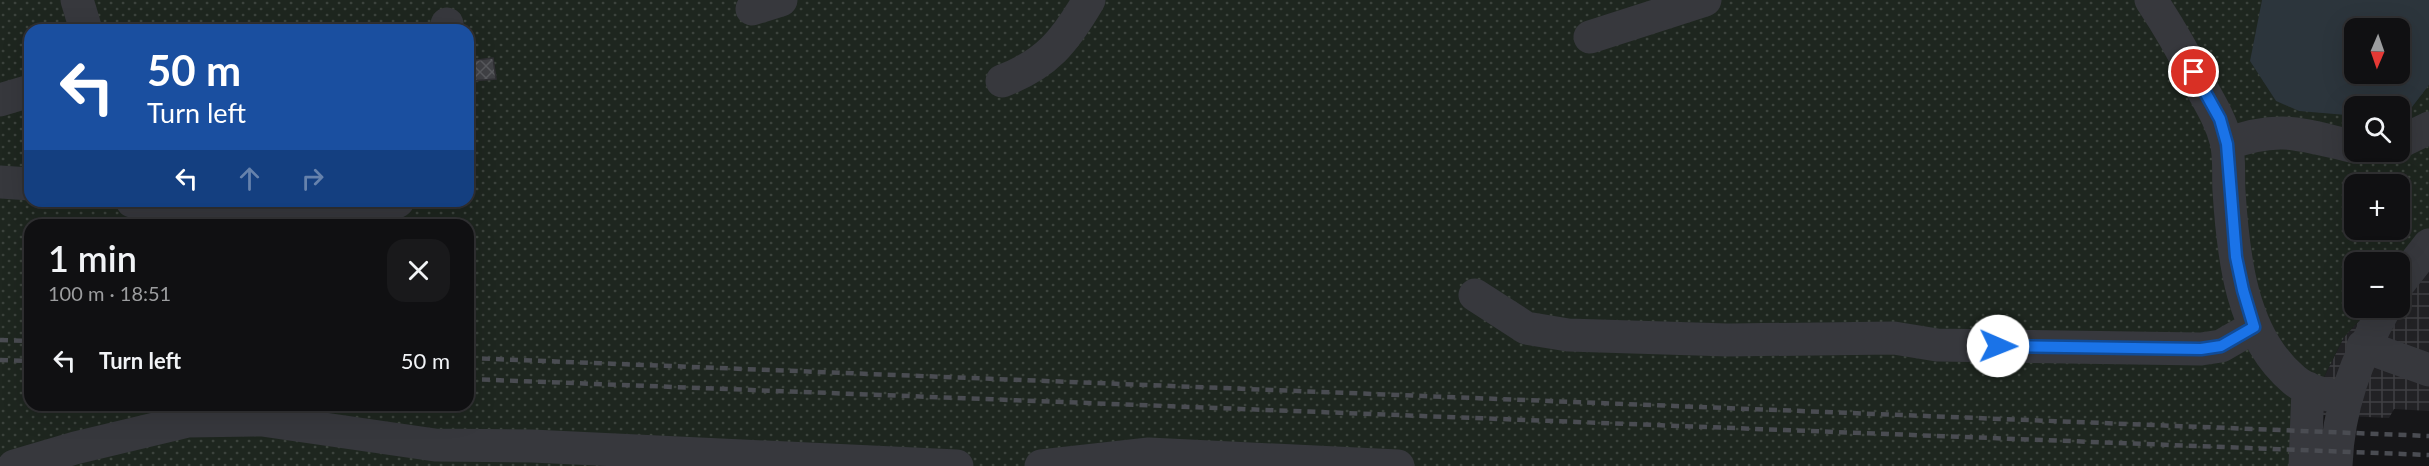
<!DOCTYPE html>
<meta charset="utf-8">
<style>
body{margin:0;font-family:Lato,sans-serif;background:#19191b;color:#f1f3f6;height:100vh;display:flex;flex-direction:column;font-size:22px;white-space:nowrap}
*{box-sizing:border-box;margin:0}
p{font-size:20px;color:#9c9d9f}
.icon{flex:none;width:33px;height:33px;fill:none;stroke:currentColor;stroke-width:2;stroke-linecap:round;stroke-linejoin:round}
.map{position:relative;flex:1;overflow:hidden}
.drawer{position:absolute;left:24px;top:219px;width:450px;height:192px;display:flex;flex-direction:column;background:#101012;border-radius:18px;box-shadow:0 6px 24px #0002,0 0 0 2px #303032}
.drawer>*{flex:none}
.hud{position:absolute;left:24px;top:24px;width:450px;height:183px;border-radius:18px;box-shadow:0 6px 24px #0002,0 0 0 2px #303032;background:#1a4fa0;color:#fff;overflow:hidden}
.needle{width:39px;rotate:182deg}
.controls{position:absolute;left:2344px;top:18px;display:grid;gap:12px}
.controls a{display:grid;place-items:center;width:66px;height:66px;border-radius:12px;background:#101012;box-shadow:0 6px 24px #0002,0 0 0 2px #303032;font-size:30px}
.pin{position:absolute;display:grid;place-items:center;width:51px;height:51px;color:#fff;margin:-26px;border:3px solid #fff;border-radius:50%;box-shadow:0 2px 6px #0007}
.me{position:absolute;width:66px;margin:-33px;rotate:91deg;stroke-linejoin:round;filter:drop-shadow(0 0 4px #0008)}
.turn{display:flex;align-items:center;gap:21px;height:126px;padding:0 24px;font-size:27px}
.turn .icon{width:78px;height:78px;stroke-width:2.5}
.turn b{display:block;font-size:42px;line-height:51px}
.lanes{display:flex;align-items:center;height:57px;padding:0 24px;background:#0003;justify-content:center;gap:30px;direction:ltr}
.lanes .off{opacity:.35}
.round{display:grid;place-items:center;flex:none;width:63px;height:63px;border-radius:18px;background:#19191b}
.overview{display:flex;align-items:center;justify-content:space-between;height:102px;padding:0 24px}
h1{font-size:36px;font-weight:600;line-height:45px}
ul{padding:0;list-style:none}
li{display:flex;align-items:center;gap:18px;height:78px;padding:0 24px}
li div{flex:1}
li b{display:block;font-size:22px}
li em{font-style:normal}
.map>svg:first-child{display:block}
</style>
<div class="map">
<svg width="2429" height="466" viewBox="0 0 2429 466">
<defs>
<pattern id="industrial-grid" width="8" height="8" patternUnits="userSpaceOnUse" patternTransform="scale(1.5)"><rect width="8" height="8" fill="#222225"/><path d="M0 4h8M4 0v8" fill="none" stroke="#3f3f43"/></pattern>
<pattern id="green-dots" width="8" height="8" patternUnits="userSpaceOnUse" patternTransform="scale(1.5)"><rect width="8" height="8" fill="#1e261f"/><path d="M2 2h.1M6 6h.1" fill="none" stroke="#3c433d" stroke-width="1.8" stroke-linecap="round"/></pattern>
<pattern id="building-cross-hatch" width="8" height="8" patternUnits="userSpaceOnUse" patternTransform="scale(1.5)"><rect width="8" height="8" fill="#404145"/><path d="M0 0l8 8M0 8l8-8" fill="none" stroke="#595a5e"/></pattern>
</defs>
<rect width="100%" height="100%" fill="#161618"/>
<path fill="url(#industrial-grid)" d="M2429,268V411L2394,409L2389,418L2322,415L2324,377L2344,337L2371,308H2400V275Z"/>
<path fill="url(#green-dots)" fill-rule="evenodd" d="M0,0H2429V268L2400,262H2355V308H2371L2344,337L2324,377L2318,466H0ZM2355,28H2400V74H2355ZM30,30H468V201H30ZM2355,106H2400V152H2355ZM2355,184H2400V230H2355ZM30,225H468V405H30Z"/>
<path fill="#2c353c" fill-rule="evenodd" d="M2262,0H2429V85L2412,107L2400,112V106H2355V129H2351L2346,115L2299,111L2276,101L2250,61ZM2355,28H2400V74H2355Z"/>
<path fill="url(#building-cross-hatch)" stroke="#303034" stroke-width="1.5" d="M493,58L496,79L471,81L469,61Z"/>
<g fill="none" stroke-linecap="round" stroke-linejoin="round">
<path stroke="#37383d" stroke-width="33" d="M77,0L86,30
M2151,0C2170,28 2186,57 2201,87C2211,105 2221,121 2226,141C2230,156 2228,175 2229,191C2233,255 2241,336 2294,380C2308,392 2328,395 2345,398
M752,9L781,0
M447,24L448,30
M1590,37L1705,0
M1002,81C1047,64 1065,41 1089,0
M0,100L30,91
M2400,142L2429,128
M2227,144C2281,124 2302,135 2355,147
M0,182L30,184
M132,201C210,217 325,245 398,201
M2400,282L2429,245
M1475,295L1526,328L1568,335L1728,340L1894,338L1937,345L2201,349L2221,346L2254,327
M2363,346L2429,370
M14,466L75,448L188,421L262,420L435,445L532,446L957,466
M1041,466L1149,454L1398,466
M2305,466L2308,388
M2336,466C2338,407 2357,358 2385,308"/>
<path stroke="#4a4c52" stroke-width="4.5" stroke-dasharray="8 6" stroke-linecap="butt" d="M0,340L30,341
M468,358L2429,436
M0,360L30,361
M468,379L2429,455"/>
</g>
<g fill="none" stroke-linecap="round" stroke-linejoin="round">
<g stroke="#114b97" stroke-width="15">
<path id="route" d="M1998,346L2201,349L2221,346L2254,327L2243,290L2236,257L2227,144L2220,119L2194,72"/>
</g>
<use href="#route" stroke="#1a73e8" stroke-width="10"/>
</g>
</svg>
<div class="controls">
<a><svg class="needle" viewBox="-14 -14 28 28"><path d="M0-13l5 13h-10z" fill="#e53935"/><path d="M0 13l5-13h-10z" fill="#9c9d9f"/></svg></a>
<a><svg class="icon" aria-label="search" viewBox="0 0 24 24"><circle cx="10" cy="10" r="6"/><path d="M15 15l6 6"/></svg></a>
<a>+</a>
<a>−</a>
</div>
<div class="pin" style="left:2194px;top:72px;background:#d93025"><svg class="icon" aria-label="arrive" viewBox="0 0 24 24"><path d="M6 21V4h12l-3 4 3 4H6"/></svg></div>
<svg class="me" style="left:1998px;top:346px" viewBox="-20 -20 40 40"><circle r="19" fill="#fff"/><path d="M0-13L10 11 0 6-10 11z" fill="#1a73e8"/></svg>
<div class="hud">
<div class="turn"><svg class="icon" aria-label="left" viewBox="0 0 24 24"><path d="M17 20v-9H6M10 6l-5 5 5 5"/></svg><div><b>50 m</b>Turn left</div></div>
<div class="lanes"><svg class="icon" aria-label="left" viewBox="0 0 24 24"><path d="M17 20v-9H6M10 6l-5 5 5 5"/></svg><svg class="icon off" aria-label="ahead" viewBox="0 0 24 24"><path d="M12 20V5M6 11l6-6 6 6"/></svg><svg class="icon off" aria-label="right" viewBox="0 0 24 24"><path d="M7 20v-9h11M14 6l5 5-5 5"/></svg></div>
</div>
<section class="drawer">
<div class="overview"><div><h1>1 min</h1><p>100 m · 18:51</p></div><a class="round"><svg class="icon" aria-label="close" viewBox="0 0 24 24"><path d="M6 6l12 12M18 6L6 18"/></svg></a></div>
<ul>
<li><svg class="icon" aria-label="left" viewBox="0 0 24 24"><path d="M17 20v-9H6M10 6l-5 5 5 5"/></svg><div><b>Turn left</b></div><em>50 m</em></li>
</ul>
</section>
</div>
